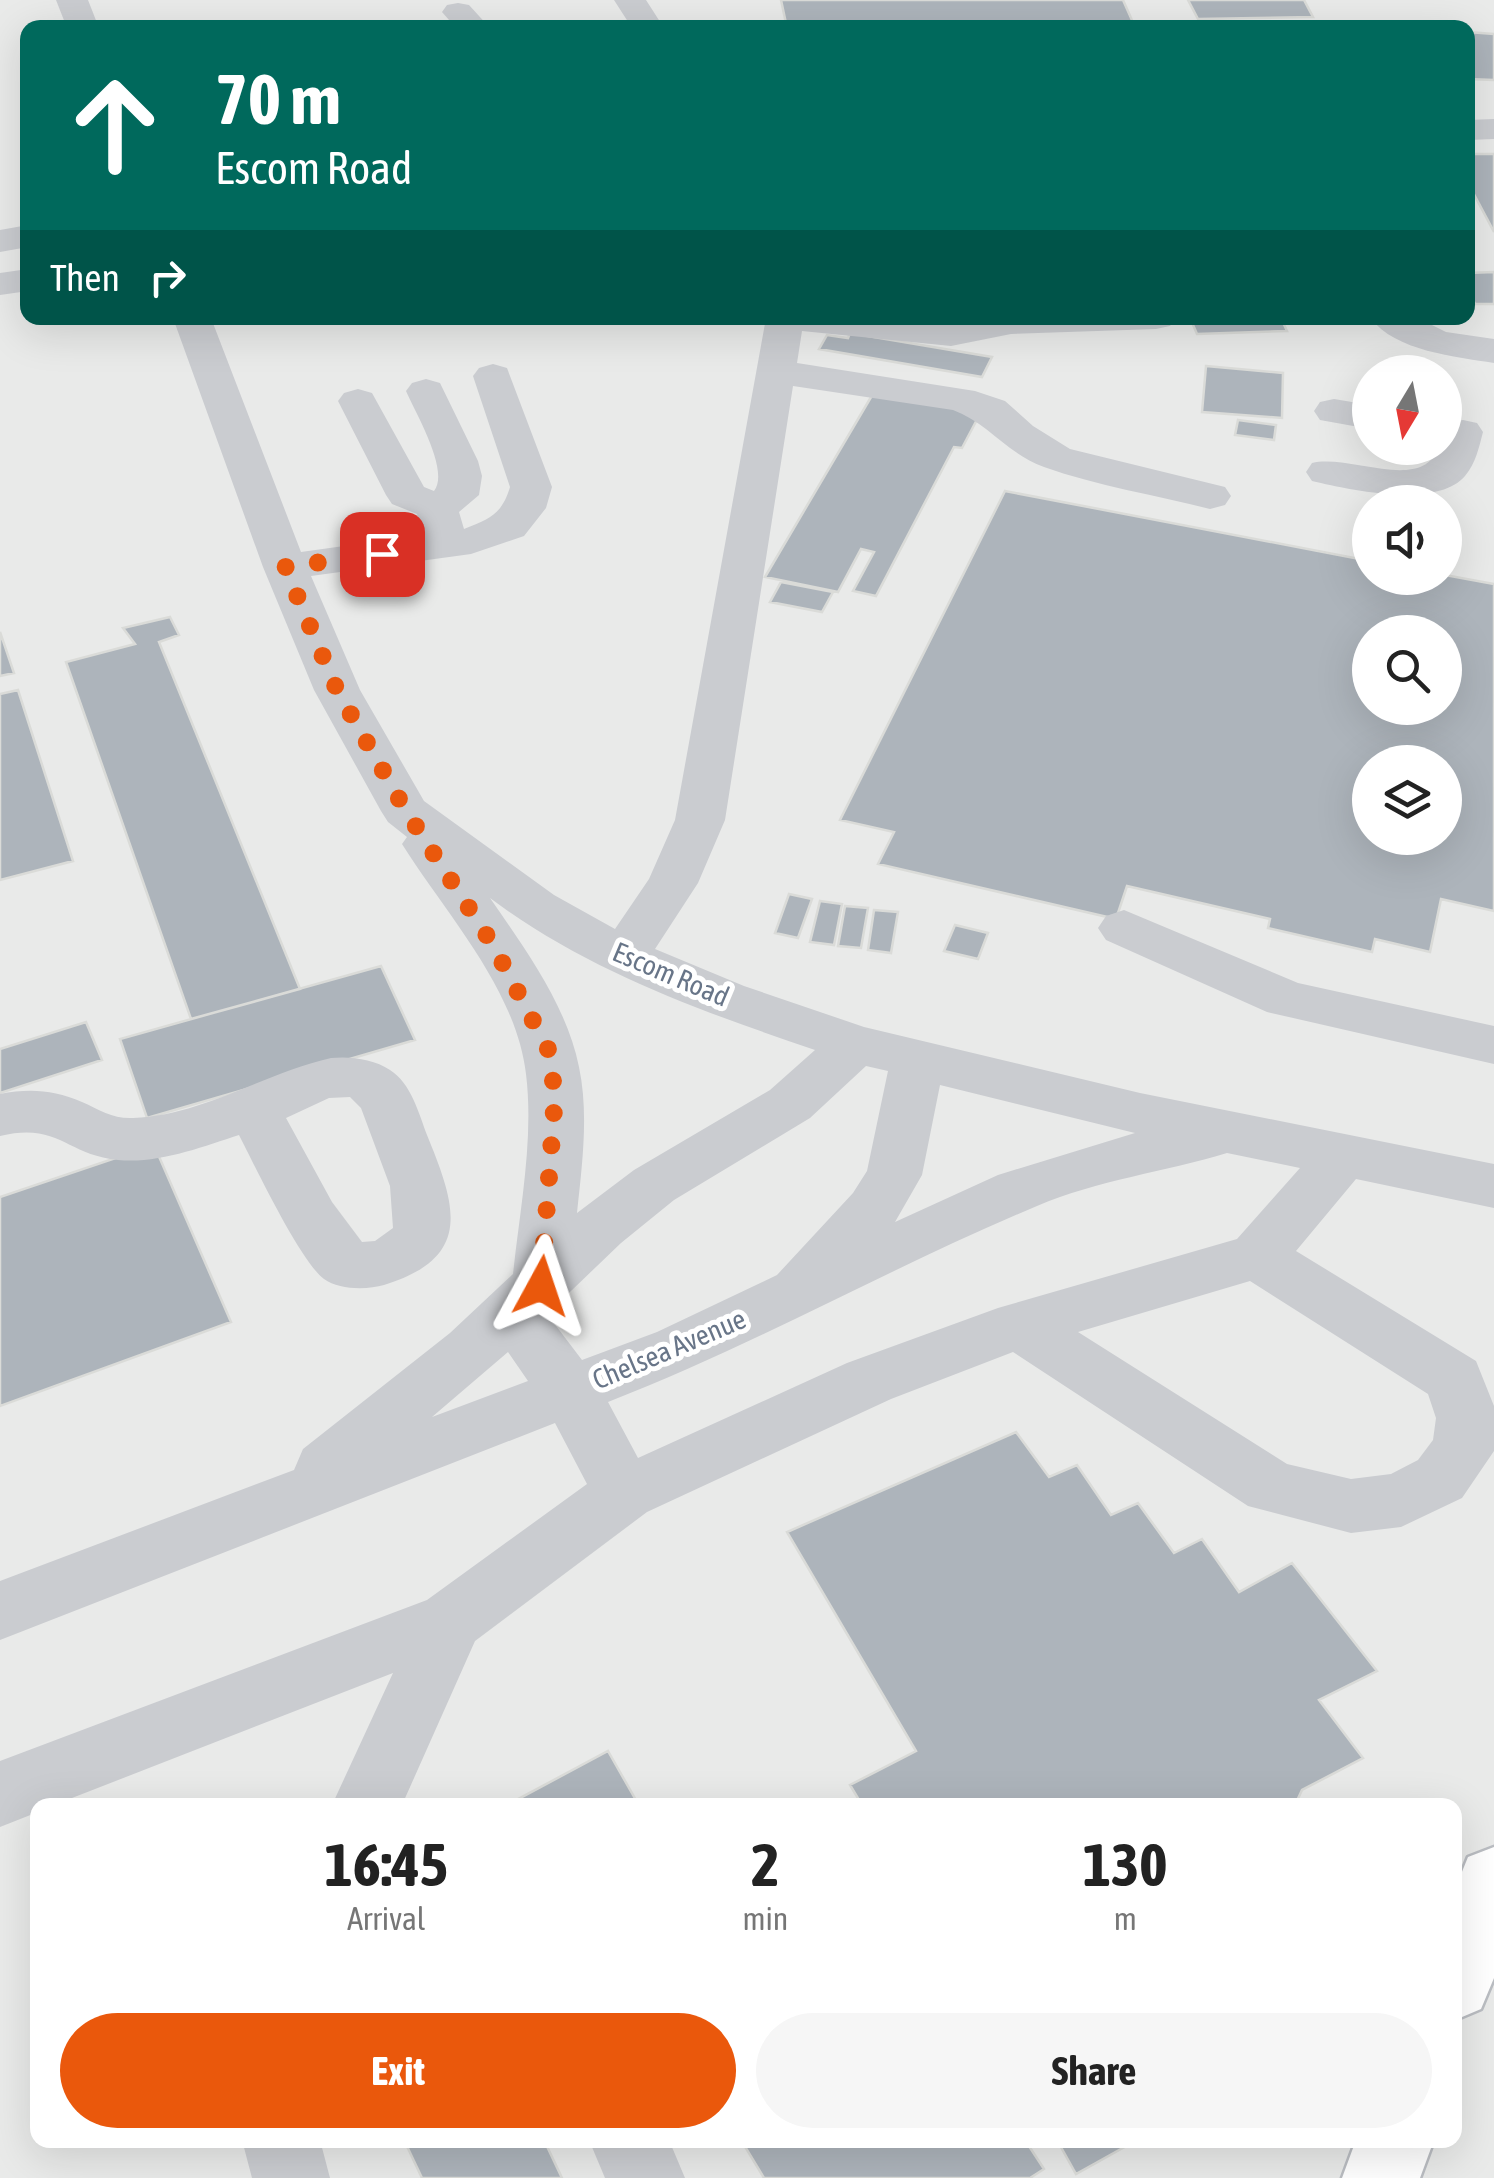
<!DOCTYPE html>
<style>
body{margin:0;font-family:"Asap Condensed",sans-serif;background:#f6f6f6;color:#222;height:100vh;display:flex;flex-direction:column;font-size:38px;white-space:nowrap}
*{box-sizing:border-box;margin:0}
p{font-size:32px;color:#767676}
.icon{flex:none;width:55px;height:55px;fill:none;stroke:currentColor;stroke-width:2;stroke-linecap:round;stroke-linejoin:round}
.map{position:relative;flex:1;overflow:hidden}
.details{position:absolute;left:30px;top:1798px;width:1432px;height:350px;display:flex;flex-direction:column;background:#fff;border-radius:20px;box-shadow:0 10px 40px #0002}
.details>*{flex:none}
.top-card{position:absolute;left:20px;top:20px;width:1455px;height:305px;border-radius:20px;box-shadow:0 10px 40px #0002;background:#00695c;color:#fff;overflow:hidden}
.needle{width:65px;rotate:190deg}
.controls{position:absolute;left:1352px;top:355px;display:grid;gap:20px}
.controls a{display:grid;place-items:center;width:110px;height:110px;border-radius:50%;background:#fff;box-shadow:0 10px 40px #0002;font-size:50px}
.pin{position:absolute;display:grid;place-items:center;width:85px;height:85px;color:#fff;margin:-42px;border-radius:20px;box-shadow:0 5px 15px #0006}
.me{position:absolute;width:110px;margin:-55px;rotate:5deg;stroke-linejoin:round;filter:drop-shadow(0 0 8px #0008)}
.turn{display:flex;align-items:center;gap:35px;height:210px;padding:0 30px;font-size:45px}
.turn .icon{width:130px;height:130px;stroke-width:2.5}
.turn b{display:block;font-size:70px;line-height:85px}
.then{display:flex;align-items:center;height:95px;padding:0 30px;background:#0003;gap:20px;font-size:38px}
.eta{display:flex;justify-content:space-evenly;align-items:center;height:170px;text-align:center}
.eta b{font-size:60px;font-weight:700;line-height:70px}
.action{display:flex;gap:20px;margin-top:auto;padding:20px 30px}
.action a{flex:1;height:115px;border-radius:60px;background:#ea580c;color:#fff;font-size:40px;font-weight:700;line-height:115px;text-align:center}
.action a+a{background:#f6f6f6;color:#222}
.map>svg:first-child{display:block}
</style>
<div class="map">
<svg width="1494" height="2178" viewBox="0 0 1494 2178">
<rect width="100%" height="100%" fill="#f8f9f6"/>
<path fill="#e9eae9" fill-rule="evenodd" d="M0,0H1494V2178H0ZM28,28H1468V318H28ZM1370,372H1445V448H1370ZM1370,502H1445V578H1370ZM1370,632H1445V708H1370ZM1370,762H1445V838H1370ZM38,1805H1455V2140H38Z"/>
<path fill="#adb4bb" stroke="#dadbd8" stroke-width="2.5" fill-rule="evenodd" d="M781,0H1123L1135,27L1160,28H787Z
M1188,0H1304L1313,17L1198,19Z
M1468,32L1494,34V80L1468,79Z
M1468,154H1494V232L1468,183Z
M1494,272V304H1475L1468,289V273Z
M1190,318H1281L1287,331L1197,334Z
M850,333L992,357L982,377L819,349L827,335L848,338Z
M1206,366L1283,373L1282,418L1202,412Z
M874,392L981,412L962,448L954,447L876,596L853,591L874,552L861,549L838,592L765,577Z
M1238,420L1276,425L1274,440L1235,435Z
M1005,491L1370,561V578L1445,575L1494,584V911L1441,899L1430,952L1375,939L1372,952L1268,928L1270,919L1127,886L1116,919L878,864L894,832L840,820ZM1370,632H1445V708H1370ZM1370,762H1445V838H1370Z
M781,582L833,592L822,612L770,602Z
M170,617L179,635L159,642L300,989L191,1019L66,662L135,644L123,628Z
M0,632L14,673L0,676Z
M18,690L73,861L0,880V694Z
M789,894L812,899L798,938L775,933Z
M820,901L842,904L834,945L810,942Z
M845,906L868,908L861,948L838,946Z
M874,910L898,912L891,953L868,950Z
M955,925L988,933L978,959L944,951Z
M381,966L415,1040L147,1118L120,1039Z
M86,1022L102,1060L0,1093V1049Z
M154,1145L231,1322L0,1406V1197Z
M1016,1432L1049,1477L1077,1465L1111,1515L1138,1503L1174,1553L1202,1539L1239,1592L1292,1563L1377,1671L1319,1700L1363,1758L1302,1790L1295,1805H862L850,1785L916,1751L787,1532Z
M608,1751L637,1802L631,1805H507Z
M404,2140H544L562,2178H422Z
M741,2140H1025L1044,2169L1030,2178H764Z
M1057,2140H1137L1076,2174Z"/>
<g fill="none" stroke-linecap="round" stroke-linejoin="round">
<g stroke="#babdc2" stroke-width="5">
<path id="major" d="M1494,1847V1978L1481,2009L1455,2020V1889L1468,1857Z
M1356,2140H1434L1420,2178H1342Z"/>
</g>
<path fill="#caccd0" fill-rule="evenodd" d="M56,0H88L99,28H67Z
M614,0H646L664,28H632Z
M458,3L469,5L490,28H456L442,12L447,5Z
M1494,119V139L1468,140V120Z
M28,225V247L0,252V230Z
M28,269V291L0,295V273Z
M173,318H211L301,552L423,535L417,514L392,504L386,495L338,401L344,393L358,389L372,393L424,487L434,491C450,471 416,414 406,391L412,383L426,379L440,383L478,461L482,476L479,495L459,512L464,529C490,519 502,514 510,487L473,376L479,368L493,364L507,368L552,487L546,508L524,536L471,554L311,576L360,690L424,801L554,895L615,929L649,879L675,820L766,318H901L951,322L978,318H1175L1170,326L1156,329L1011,334L951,346L802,331L797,363L975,391L1005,401L1033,426L1070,449L1225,487L1231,496L1225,505L1210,509C1156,495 1097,486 1044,467C1009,455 988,423 953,410L793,386L725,820L698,883L655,949L744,986L864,1027L1140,1093L1494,1164V1208L1356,1179L1296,1251L1476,1361L1494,1406V1451L1462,1498L1401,1527L1351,1533L1248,1506L1013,1352L891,1399L647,1512L475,1641L402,1805H332L393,1673L54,1805H38V1812L0,1827V1761L427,1600L587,1484L555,1423L0,1640V1581L294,1470L303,1449L450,1333L513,1274C520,1208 534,1139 526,1074C516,989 446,914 402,844L407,837L388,822L381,811L314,690L263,567ZM490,898C587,971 701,1011 815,1050L770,1090L634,1170L577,1213C582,1166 589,1114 579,1067C567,1006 525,949 490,898ZM866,1066L888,1071L867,1171L853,1193L777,1275L657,1332L582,1360L547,1314L621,1243L674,1200L810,1118ZM940,1085L1135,1133L998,1175L895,1222L922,1175ZM1227,1153L1300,1168L1237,1239L998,1308L847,1363L638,1458L608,1402C755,1345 891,1267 1037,1206C1098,1180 1164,1172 1227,1153ZM1250,1281L1428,1394L1436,1418L1433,1440L1418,1460L1391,1474L1351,1479L1287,1464L1078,1332ZM508,1352L528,1381L432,1417Z
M1371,318H1418L1446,332L1494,339V363C1457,357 1394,351 1371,318Z
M1334,399L1370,405V429L1320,420L1314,411L1320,402Z
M1463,420L1477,423L1483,432C1479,447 1476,463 1465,476C1437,509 1350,490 1312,481L1306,472L1312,463C1350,454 1422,493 1438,448H1445L1449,423Z
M1124,910L1298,983L1494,1026V1064L1267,1012L1106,940L1098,928L1106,916Z
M331,1058C350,1056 374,1059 390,1070C411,1083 419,1114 427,1135C456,1206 474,1257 384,1285C367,1290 339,1290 324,1279C300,1261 255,1166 239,1135C202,1147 158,1164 118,1160C66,1155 59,1122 0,1136V1094C30,1088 54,1090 82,1102C100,1110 113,1119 133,1118C204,1115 264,1073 331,1058ZM350,1097L361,1108L390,1186L393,1228L375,1241L362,1242L332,1202L286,1118L329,1098Z
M242,2140H320L330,2178H252Z
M589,2140H669L685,2178H605Z"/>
<use href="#major" fill="#fff" fill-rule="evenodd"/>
</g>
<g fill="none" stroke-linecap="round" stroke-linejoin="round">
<path stroke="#ea580c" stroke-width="18" stroke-dasharray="0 32.4" d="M382,554L285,567L337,690L406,811L493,945L549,1051L555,1096L541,1286"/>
</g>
<g text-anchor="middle" stroke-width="10" stroke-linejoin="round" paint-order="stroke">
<g font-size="28" fill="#687588" stroke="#fff">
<text transform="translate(671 974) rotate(23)" y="10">Escom Road</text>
<text transform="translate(669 1349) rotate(-23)" y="10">Chelsea Avenue</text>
</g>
</g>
</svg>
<div class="controls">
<a><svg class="needle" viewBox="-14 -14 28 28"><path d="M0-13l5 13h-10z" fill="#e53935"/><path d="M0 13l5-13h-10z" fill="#767676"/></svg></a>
<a><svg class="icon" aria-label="sound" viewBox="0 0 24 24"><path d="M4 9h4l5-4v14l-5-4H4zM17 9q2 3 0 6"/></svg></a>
<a><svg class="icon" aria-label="search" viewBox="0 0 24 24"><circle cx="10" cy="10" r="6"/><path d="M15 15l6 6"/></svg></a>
<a><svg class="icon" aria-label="layers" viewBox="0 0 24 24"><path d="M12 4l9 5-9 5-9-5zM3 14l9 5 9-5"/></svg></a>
</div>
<div class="pin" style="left:382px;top:554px;background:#d93025"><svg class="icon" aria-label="arrive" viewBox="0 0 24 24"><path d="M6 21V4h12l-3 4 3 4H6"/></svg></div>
<svg class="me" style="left:541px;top:1286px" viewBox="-20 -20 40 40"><path d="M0-17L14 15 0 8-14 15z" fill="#ea580c" stroke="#fff" stroke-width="4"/></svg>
<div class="top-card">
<div class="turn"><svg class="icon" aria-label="ahead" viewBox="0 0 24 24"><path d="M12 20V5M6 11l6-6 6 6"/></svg><div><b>70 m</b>Escom Road</div></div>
<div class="then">Then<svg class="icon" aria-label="right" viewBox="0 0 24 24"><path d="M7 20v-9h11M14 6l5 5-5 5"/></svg></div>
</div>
<section class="details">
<div class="eta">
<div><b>16:45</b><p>Arrival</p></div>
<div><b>2</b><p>min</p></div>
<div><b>130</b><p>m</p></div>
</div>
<div class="action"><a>Exit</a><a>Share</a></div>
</section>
</div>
